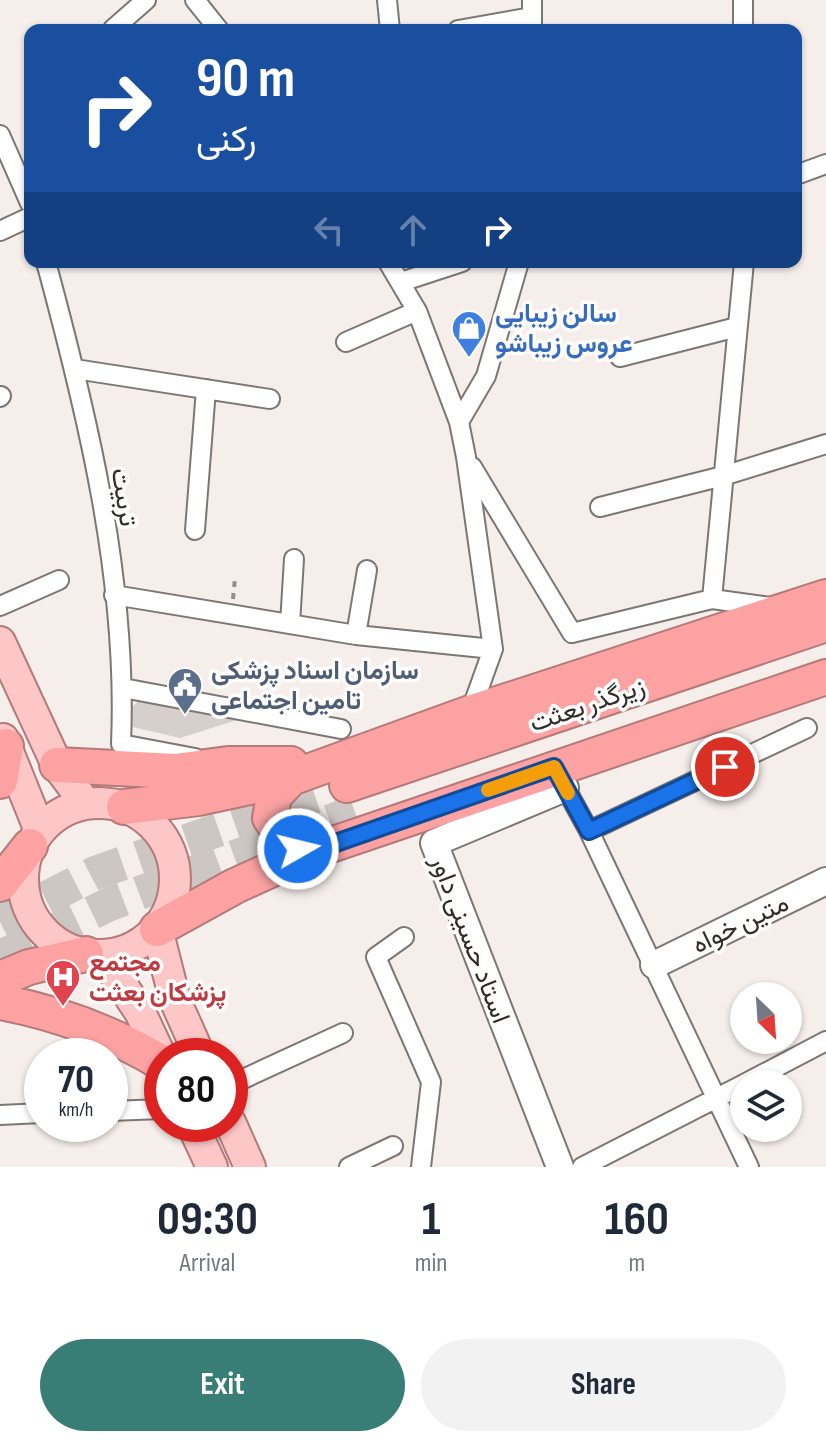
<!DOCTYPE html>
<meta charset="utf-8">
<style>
body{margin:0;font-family:"Sofia Sans Condensed",Vazirmatn,sans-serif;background:#f2f2f3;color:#1f2937;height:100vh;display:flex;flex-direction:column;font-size:30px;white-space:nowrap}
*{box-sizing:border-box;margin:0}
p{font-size:26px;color:#747a83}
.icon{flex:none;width:44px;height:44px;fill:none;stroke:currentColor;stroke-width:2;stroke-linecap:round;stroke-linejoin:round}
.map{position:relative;height:1167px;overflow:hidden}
.panel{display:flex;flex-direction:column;background:#fff;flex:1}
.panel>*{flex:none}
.hud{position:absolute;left:24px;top:24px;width:778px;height:244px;border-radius:16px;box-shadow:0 2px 6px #0004;background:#1a4fa0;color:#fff;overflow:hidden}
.needle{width:52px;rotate:155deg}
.tools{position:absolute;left:730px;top:982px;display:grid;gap:16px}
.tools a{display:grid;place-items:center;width:72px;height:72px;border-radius:50%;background:#fff;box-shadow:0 2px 6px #0004;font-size:40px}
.speed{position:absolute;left:24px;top:1038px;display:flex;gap:16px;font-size:40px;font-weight:700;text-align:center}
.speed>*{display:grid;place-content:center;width:104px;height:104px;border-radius:50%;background:#fff;box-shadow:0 2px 6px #0004;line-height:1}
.speed small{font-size:20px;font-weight:400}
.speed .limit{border:12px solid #d22;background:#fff;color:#111}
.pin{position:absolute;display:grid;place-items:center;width:68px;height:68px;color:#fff;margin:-34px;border:4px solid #fff;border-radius:50%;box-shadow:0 2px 8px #0007}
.me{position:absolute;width:88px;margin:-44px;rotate:82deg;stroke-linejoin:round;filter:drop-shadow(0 0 6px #0008)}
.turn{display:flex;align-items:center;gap:28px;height:168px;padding:0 40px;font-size:36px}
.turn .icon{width:104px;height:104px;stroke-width:2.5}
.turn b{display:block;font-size:56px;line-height:68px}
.lanes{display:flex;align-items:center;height:76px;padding:0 40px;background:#0003;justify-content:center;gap:40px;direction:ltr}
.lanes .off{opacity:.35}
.eta{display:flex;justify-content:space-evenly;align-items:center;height:136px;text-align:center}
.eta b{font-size:48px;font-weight:700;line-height:56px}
.action{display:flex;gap:16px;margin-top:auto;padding:16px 40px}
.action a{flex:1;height:92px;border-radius:48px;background:#387e77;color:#fff;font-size:32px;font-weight:700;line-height:92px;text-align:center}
.action a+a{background:#f2f2f3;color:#1f2937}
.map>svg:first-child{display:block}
</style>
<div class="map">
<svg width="826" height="1167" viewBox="0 0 826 1167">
<rect width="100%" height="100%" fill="#f5eeea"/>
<path fill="#d6cfcb" d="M143,697L238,712L237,720L180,738L133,727L132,707Z"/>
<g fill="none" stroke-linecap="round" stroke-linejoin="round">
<path stroke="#cdc7c4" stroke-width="34" stroke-dasharray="34 17" stroke-linecap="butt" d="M0,922L95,873L347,785
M0,957L110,904L355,812"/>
<g stroke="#7d7773" stroke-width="22">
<path id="street" d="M195,0L219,30
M387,0L390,30
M113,29L146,0
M458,30L532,17
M532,30V0
M743,30V0
M0,135L30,203
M796,175L826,164
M0,231L30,217
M46,262C88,417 128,582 121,744L195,758
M388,262L417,311L459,422L466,457L493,649L470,713
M401,282L462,262
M346,342L417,311
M620,357L737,327
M75,369L270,399
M0,397L1,396
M459,422L486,376L519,262
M472,467L572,633L712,599L771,607
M600,507L723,476L826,444
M195,530L206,389
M114,595L356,635L493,649
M712,599L744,262
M0,606L59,580
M290,624L294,559
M356,635L367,570
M123,688L341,729
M561,780L589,831L749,1167
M589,831L807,728
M404,937L376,957L431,1082L421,1167
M744,1084L826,1041
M230,1085L343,1033
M110,1111L162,1109
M0,1115L42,1113
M349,1167L393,1146
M582,1167L744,1084"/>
</g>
<g stroke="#7d7773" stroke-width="30">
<path id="secondary" d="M654,965L826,881
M560,1167L434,843L565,788"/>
</g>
<g stroke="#b47979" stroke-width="34">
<path id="primary" d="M0,642L57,765L86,804
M3,739L40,831
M23 879a76 76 0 1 1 152 0a76 76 0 1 1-152 0Z
M157,929L175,1000L200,1056
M102,955L140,1012L162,1059
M230,1122L250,1167
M192,1124L212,1167"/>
</g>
<g stroke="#b47979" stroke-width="38">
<path id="highway" d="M57,765L175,771L228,764H291
M291,778L274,796L270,818L286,841L307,853
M0,781L6,746
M347,785L826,624
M124,807L199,798L291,778L470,713L826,597
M0,884L30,846
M157,929L235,886L307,853L826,677
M0,979L29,967L86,954
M0,1002C58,1013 111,1032 162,1063"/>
</g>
<path stroke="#95908d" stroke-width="4" stroke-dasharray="6 6" stroke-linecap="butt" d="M233,599L235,578"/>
<use href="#street" stroke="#fff" stroke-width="18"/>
<use href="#secondary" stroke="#fff" stroke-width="26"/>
<use href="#primary" stroke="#fdc7c8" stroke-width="30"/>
<use href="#highway" stroke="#fca2a3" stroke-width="34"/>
</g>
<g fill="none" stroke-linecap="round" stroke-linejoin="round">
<g stroke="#114b97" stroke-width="20">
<path id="route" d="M298,849L307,853L554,767L589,831L725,767"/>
</g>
<use href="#route" stroke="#1a73e8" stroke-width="14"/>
<path stroke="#f59e0b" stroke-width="14" d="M488,790L554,767L568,793"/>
</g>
<defs>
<g id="shop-pin" transform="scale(1.8)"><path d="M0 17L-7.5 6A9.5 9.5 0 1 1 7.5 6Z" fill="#3f7fe0" stroke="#fefdfc"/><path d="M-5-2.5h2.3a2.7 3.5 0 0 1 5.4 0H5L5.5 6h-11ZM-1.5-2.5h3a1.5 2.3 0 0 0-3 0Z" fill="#fff"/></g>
<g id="civic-pin" transform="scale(1.8)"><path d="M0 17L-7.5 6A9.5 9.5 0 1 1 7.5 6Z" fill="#5c6f8a" stroke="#fefdfc"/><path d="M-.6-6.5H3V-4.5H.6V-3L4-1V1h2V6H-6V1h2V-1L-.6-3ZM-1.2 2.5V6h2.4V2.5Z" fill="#fff"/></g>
<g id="hospital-pin" transform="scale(1.8)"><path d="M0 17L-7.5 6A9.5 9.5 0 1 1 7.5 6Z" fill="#e0444e" stroke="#fefdfc"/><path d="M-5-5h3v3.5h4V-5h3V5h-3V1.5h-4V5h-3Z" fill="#fff"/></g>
</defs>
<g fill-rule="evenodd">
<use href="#shop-pin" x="469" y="328"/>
<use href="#civic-pin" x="185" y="685"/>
<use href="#hospital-pin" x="63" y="977"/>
</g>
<g text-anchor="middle" stroke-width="7" stroke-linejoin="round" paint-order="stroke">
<g font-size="26" font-weight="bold" fill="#366cbe" stroke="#fefdfc" text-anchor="start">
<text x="495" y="322">سالن زیبایی<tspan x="495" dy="30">عروس زیباشو</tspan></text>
</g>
<g font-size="26" fill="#2f2d2b" stroke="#fefdfc">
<text transform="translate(125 497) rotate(81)" y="9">تربیت</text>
<text transform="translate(587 704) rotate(-19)" y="9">زیرگذر بعثت</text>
<text transform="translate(740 923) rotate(-26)" y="9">متین خواه</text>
<text transform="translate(471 939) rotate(69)" y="9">استاد حسینی داور</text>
</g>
<g font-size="26" font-weight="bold" fill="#4e5e75" stroke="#fefdfc" text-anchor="start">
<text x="211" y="679">سازمان اسناد پزشکی<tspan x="211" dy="30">تامین اجتماعی</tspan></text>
</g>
<g font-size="26" font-weight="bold" fill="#be3a42" stroke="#fefdfc" text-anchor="start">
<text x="89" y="971">مجتمع<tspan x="89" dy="30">پزشکان بعثت</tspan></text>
</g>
</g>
</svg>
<div class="tools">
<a><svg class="needle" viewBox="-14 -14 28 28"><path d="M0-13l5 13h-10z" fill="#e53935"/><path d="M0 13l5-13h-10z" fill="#747a83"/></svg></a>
<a><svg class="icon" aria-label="layers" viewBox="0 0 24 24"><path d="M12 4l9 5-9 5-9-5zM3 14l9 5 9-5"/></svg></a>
</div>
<div class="speed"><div>70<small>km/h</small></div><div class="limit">80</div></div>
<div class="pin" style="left:725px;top:767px;background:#d93025"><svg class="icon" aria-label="arrive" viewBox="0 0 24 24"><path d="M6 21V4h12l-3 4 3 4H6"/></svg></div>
<svg class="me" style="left:298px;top:849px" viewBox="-20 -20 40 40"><circle r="17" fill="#1a73e8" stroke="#fff" stroke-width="3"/><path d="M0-11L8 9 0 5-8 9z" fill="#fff"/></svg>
<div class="hud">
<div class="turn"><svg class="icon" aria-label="right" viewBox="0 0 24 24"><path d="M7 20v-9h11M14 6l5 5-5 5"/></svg><div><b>90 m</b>رکنی</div></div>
<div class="lanes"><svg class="icon off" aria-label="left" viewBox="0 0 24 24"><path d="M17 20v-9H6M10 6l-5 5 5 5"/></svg><svg class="icon off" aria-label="ahead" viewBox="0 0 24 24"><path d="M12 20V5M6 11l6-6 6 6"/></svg><svg class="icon" aria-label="right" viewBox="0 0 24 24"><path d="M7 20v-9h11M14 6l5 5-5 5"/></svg></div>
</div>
</div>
<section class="panel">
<div class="eta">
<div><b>09:30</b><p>Arrival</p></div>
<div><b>1</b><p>min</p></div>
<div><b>160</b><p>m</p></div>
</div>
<div class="action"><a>Exit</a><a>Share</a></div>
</section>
